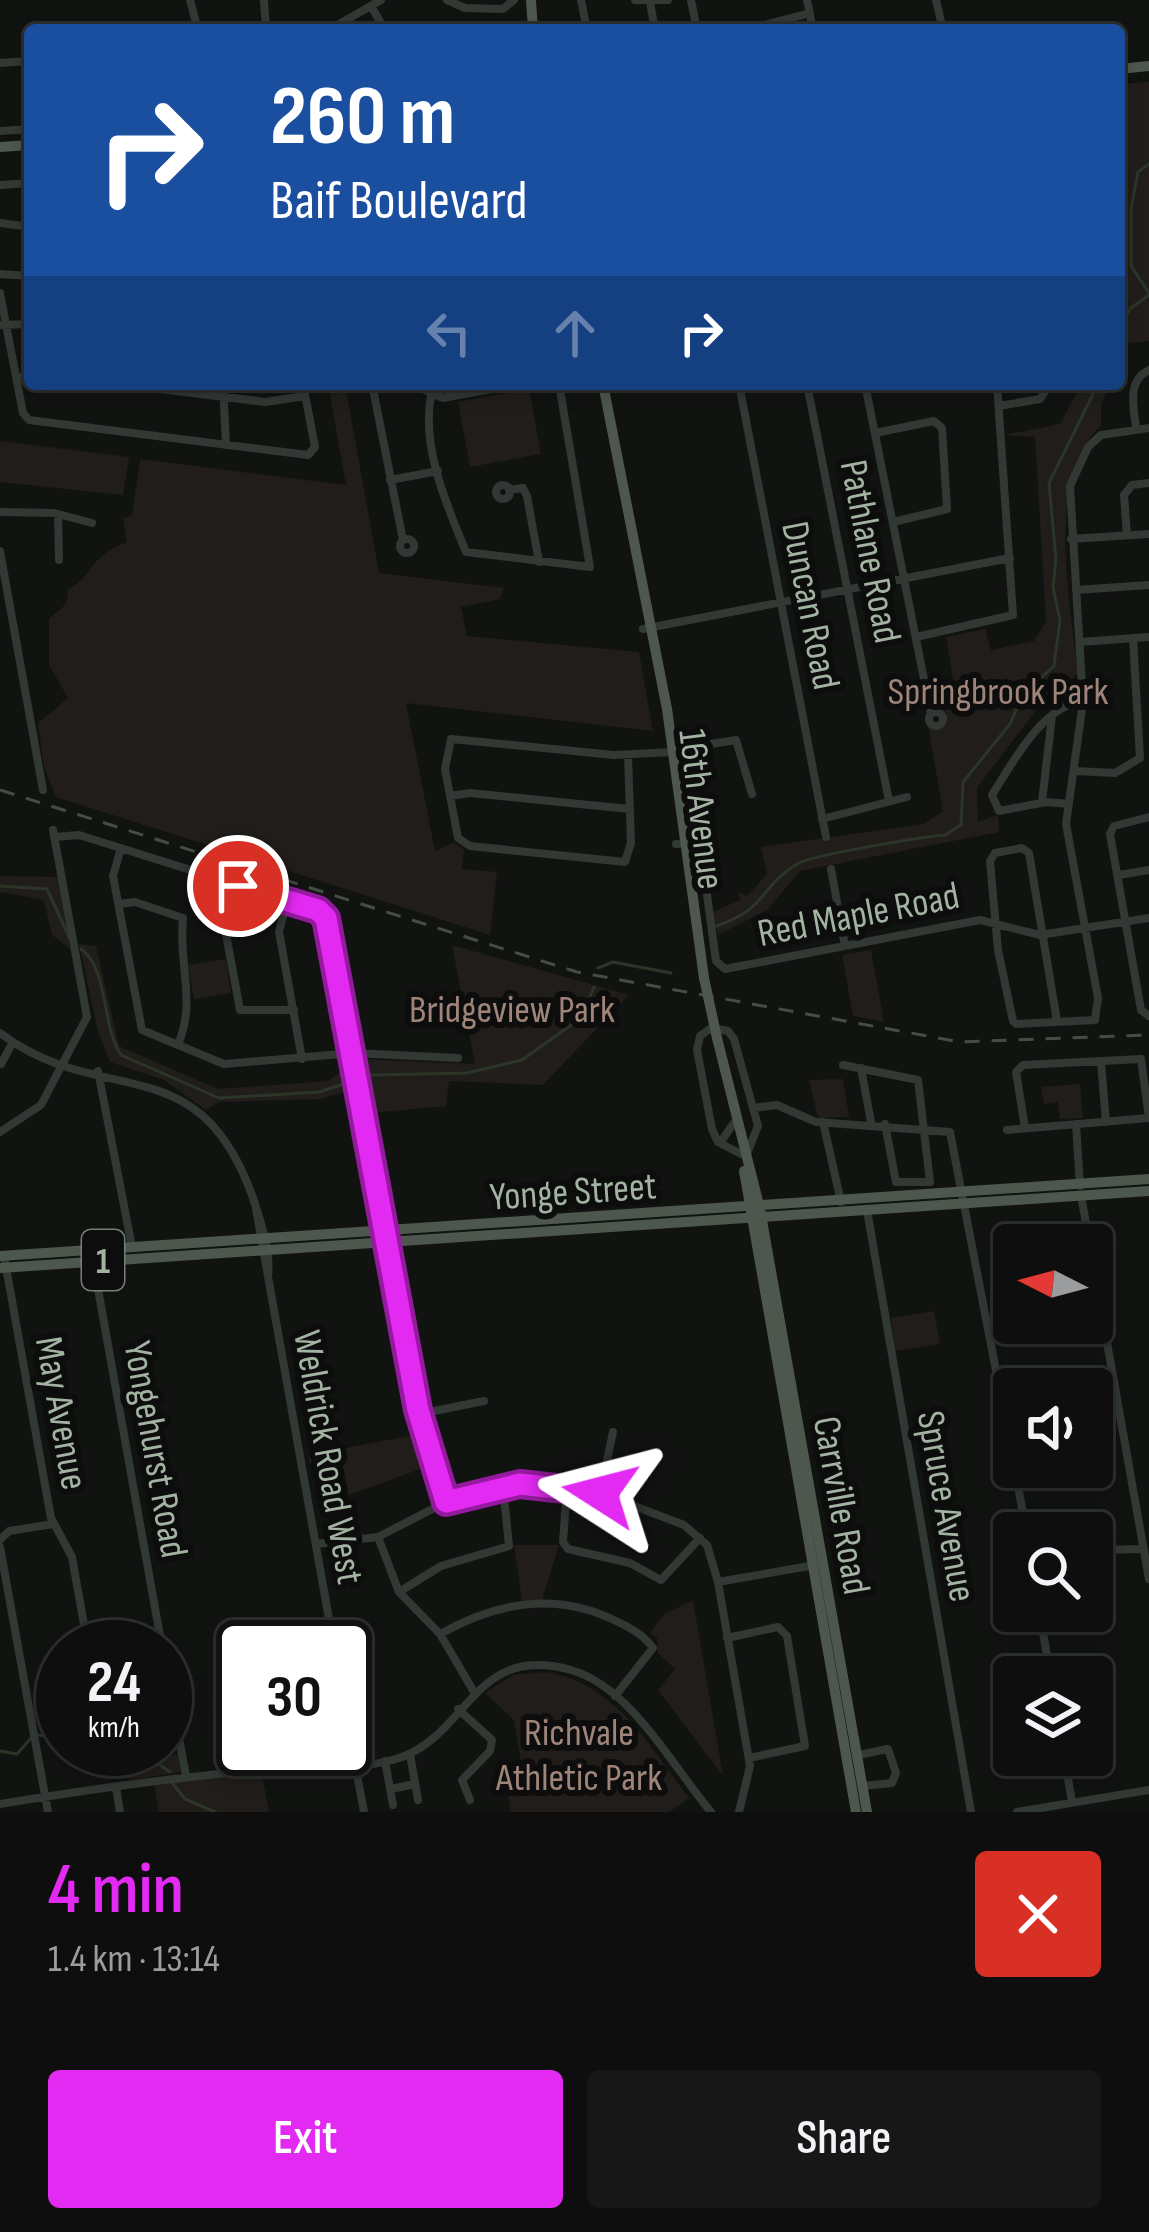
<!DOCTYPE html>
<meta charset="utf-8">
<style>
body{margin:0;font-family:"Sofia Sans Condensed",sans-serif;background:#161716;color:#f1f3f6;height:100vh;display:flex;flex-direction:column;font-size:45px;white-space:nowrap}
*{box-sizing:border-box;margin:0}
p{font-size:39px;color:#9a9c9d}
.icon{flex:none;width:66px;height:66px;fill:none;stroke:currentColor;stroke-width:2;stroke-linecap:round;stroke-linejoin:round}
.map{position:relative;height:1812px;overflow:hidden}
.details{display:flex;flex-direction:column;background:#0d0e0d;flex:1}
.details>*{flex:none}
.banner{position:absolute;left:24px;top:24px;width:1101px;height:366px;border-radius:12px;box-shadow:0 6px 18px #0003,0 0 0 3px #2d2e2e;background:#1a4fa0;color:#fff;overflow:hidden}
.needle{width:78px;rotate:276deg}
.fabs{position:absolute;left:993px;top:1224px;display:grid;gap:24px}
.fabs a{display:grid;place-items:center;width:120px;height:120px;border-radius:12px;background:#0d0e0d;box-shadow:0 6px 18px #0003,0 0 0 3px #2d2e2e;font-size:60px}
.speed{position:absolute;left:36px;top:1620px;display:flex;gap:24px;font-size:60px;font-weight:700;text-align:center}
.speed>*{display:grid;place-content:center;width:156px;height:156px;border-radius:50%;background:#0d0e0d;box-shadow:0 6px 18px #0003,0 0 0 3px #2d2e2e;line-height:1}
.speed small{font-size:30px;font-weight:400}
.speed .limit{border:6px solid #111;border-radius:18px;background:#fff;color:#111}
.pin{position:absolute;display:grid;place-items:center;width:102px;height:102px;color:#fff;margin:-51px;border:6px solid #fff;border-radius:50%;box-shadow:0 3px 12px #0007}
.me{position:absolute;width:132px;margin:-66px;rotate:279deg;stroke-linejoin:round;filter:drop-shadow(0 0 9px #0008)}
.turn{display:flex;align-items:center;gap:42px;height:252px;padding:0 48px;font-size:54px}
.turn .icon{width:156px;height:156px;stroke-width:2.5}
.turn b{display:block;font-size:84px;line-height:102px}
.lanes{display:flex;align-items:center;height:114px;padding:0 48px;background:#0003;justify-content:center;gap:60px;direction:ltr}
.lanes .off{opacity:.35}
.round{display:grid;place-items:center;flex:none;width:126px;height:126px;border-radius:12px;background:#161716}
.summary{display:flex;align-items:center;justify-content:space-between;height:204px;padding:0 48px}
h1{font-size:72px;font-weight:600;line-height:90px;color:#e32af2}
.button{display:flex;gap:24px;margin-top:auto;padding:24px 48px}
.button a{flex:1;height:138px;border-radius:12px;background:#e32af2;color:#fff;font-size:48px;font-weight:600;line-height:138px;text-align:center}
.button a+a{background:#161716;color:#f1f3f6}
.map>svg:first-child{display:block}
</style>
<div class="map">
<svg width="1149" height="1812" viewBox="0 0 1149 1812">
<rect width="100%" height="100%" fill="#111311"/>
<path fill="#201d1a" d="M1149,82V341L1128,343L1119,363V84Z
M328,384H345L379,573L504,588L500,599L461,607L467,636L639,652L653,731L406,703L435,851L454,842L464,850L462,869L497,872L490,935L56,797L44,767L38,723L68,698L49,665V619L66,604L68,590C95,574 89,556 127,542L123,518L132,516L140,459L346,485Z
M1081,384H1110L1101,405V426C1044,477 1071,604 1078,674L1039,706L977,788L978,822L998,815L999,832L800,871L767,910L718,935L713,912L740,900L739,892L747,896L767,874L761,847L924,824L943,811L928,726L944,725L945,706L957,703L946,637L985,629L991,650L1034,641L1046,621L1035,437L1004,435L1060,424Z
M529,389L541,454L470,467L458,402Z
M0,441L129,457L123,495L0,482Z
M0,876L58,877L70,949L52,935L44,900L0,892Z
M79,944L96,946L119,1046L218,1089L328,1081L346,1068L350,1090L321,1099L219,1102L206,1110L164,1080L110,1062L98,1032Z
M452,945L629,995L543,1085L449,1081L446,1106L370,1113L358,1059L475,1064Z
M871,950L884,1022L853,1016L842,955Z
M226,959L231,993L194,999L188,965Z
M843,1079L849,1117L818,1118L809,1080Z
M1080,1084L1083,1118L1060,1119L1058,1102L1044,1104L1041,1087Z
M934,1311L940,1344L895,1351L891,1318Z
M415,1435L426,1467L349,1495L341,1459L310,1464L308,1455Z
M514,1545H559L542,1600L522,1601Z
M693,1600L723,1776L658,1690L675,1669L658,1653L657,1638L650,1633L663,1615Z
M546,1672C617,1684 648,1745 689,1798L669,1812H511L506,1786L522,1768L514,1720L485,1693L513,1675Z
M123,1749H159L162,1757L178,1754L181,1772L129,1780Z
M262,1774L269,1812H159L154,1784Z"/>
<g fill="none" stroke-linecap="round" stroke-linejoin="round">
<path stroke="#2c3628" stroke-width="3" d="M1149,164L1138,172L1131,209V266L1149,293
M1119,328L1131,308L1149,295
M0,886L47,889L70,939
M716,926C768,909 759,887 797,864C811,855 922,837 945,835L961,825L963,782L1010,724L1023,694L1054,666L1060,620L1053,587L1056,559L1049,483L1098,384
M81,949C109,969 101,1025 121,1055L219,1098L319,1092L372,1075L467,1073L522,1060L581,1018L594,987
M598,968L613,962L671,973
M39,1735L63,1740
M138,1749L170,1772
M0,1751L17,1754L31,1738
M173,1784L185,1799L215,1812"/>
<path stroke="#323833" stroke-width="8" d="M190,0L198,30
M264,0L266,30
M447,0L465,8L503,9L514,0
M581,0L587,30
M635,0H668
M691,0L697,30
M807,0L813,30
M936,0L943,30
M650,2L655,30
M371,6L385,30
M329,30L381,0
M746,30L810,13
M0,63L30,61
M0,131L30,129
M0,185L30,183
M0,223L30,227
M0,274L30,276
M0,293L23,413L29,420L308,455L315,447L303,384
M0,325L30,324
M17,378L30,376
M120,384L265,402L305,396
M223,384L226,445
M372,384L403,540
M412,384L443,398L517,384
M739,384L826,837
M807,384L889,801
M865,384L931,714
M431,396C421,447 447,506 466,552L590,567L559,384
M999,406L1040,399L1050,384
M1136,428C1134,408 1126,381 1149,370
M875,433L934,421L942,428L947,509L893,522
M390,480L438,471
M496 492a7 7 0 1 1 14 0a7 7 0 1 1-14 0Z
M509,490L523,488L527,496L539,562
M0,512L54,513L92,523
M58,514L59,560
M1127,535L1124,495L1132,485L1149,483
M1071,539L1149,534
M400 546a7 7 0 1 1 14 0a7 7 0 1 1-14 0Z
M0,551L43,790
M1076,590L1149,585
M643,629L1010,558
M916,637L1013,615L997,384
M1080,642L1149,637
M929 719a7 7 0 1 1 14 0a7 7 0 1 1-14 0Z
M673,750L736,740L752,794
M628,755L631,843L625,862L470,846L458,838L445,769L451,739L614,755L673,752
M1075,771L1115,773L1140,758L1133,638
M450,796L470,793L629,809
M1042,802L1052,716
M1069,804L1046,802L999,811L992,795C1011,765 1044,703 1083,702
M1149,817L1114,826L1110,834L1141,1010L1149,1016
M822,819L907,797
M55,837L79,835L318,910L326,918L418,1410L446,1502
M676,844L692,843L701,850L716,961L725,969L980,920L1040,935L1149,918
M121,848L113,876L142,1030L224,1064L353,1053L458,1058
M831,869L845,946
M1119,875L1149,870
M238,886L226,934L240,1010H294
M287,900L279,932L302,1059
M119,904L135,902L183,918C178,962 196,1000 179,1042
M1057,1021L1029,853L1022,848L995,853L990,861L998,950L1013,1021L1016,1024L1095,1020L1098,998L1066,824L1083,702L1070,486L1088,447L1101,435L1149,428
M0,1033C103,1111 202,1042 255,1204C262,1227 271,1251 268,1276
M1101,1062L1106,1122
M1,1064L13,1042
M843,1065L918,1080L930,1182H896L885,1124
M861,1068L871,1122
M98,1071L132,1247
M753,1108L777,1105L816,1122L950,1132L1014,1464
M823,1122L841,1202
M1076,1124L1080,1186
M1025,1128L1016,1072L1023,1065L1141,1059L1149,1118
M1007,1130L1149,1118
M0,1132L41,1105L87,1017L53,830
M721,1142L733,1124
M741,1154L718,1142L712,1129L697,1050L700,1036L711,1028L728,1031L734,1039L758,1126L748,1151
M1081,1196L1090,1245
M256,1209L334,1647
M867,1210L971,1812
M4,1256L51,1518L72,1557L88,1647
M1092,1258L1149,1579
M93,1261L162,1647
M419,1414L484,1401
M1015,1467L1026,1533
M567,1487L563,1542L568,1549L630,1563L661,1580L700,1538
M600,1493L613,1432
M1051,1533H1056
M378,1537L399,1592L440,1634L474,1692
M0,1540L9,1531L53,1524
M316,1544L378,1537L446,1502L521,1484L600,1493L684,1525L707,1545L718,1582L750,1766L739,1812
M0,1547L48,1812
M1092,1550L1144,1549
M718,1582L815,1565
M399,1592L441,1566L509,1546L503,1487
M1039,1611L1051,1677
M440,1634C496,1603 554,1591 614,1620C629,1627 644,1635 653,1648L615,1696
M727,1638L778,1627L787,1636L805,1746L749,1758
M165,1663L186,1776
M458,1709L492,1740L490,1751L462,1780L470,1800
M345,1710L364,1812
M265,1749L269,1769
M410,1754L418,1800
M858,1755L888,1749L896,1773L892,1783L863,1786
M1064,1755L1072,1802
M385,1761L393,1805
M116,1787L120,1812
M391,1789L415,1784
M0,1804C91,1789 182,1776 274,1769C314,1766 363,1771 402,1757C469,1732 475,1643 571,1670C631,1687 673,1767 711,1812
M1017,1812L1149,1790"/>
<path stroke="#4e574e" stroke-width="10" d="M531,0L533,30
M1119,69L1149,66
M0,147L30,145
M603,384L667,709L704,978
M717,1038L760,1209L867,1812
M744,1171L856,1812
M0,1256L1149,1179
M0,1268L1149,1191"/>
<path stroke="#454d45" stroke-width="3" stroke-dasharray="15 12" stroke-linecap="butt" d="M0,790L577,972L960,1042L1149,1035"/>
<path stroke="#4e574e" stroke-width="10" d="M704,978L717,1038"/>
</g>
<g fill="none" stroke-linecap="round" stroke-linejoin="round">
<g stroke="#941b9d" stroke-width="30">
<path id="route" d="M238,886L318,910L326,918L418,1410L446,1502L520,1484L600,1493"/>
</g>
<use href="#route" stroke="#e32af2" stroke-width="21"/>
</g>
<g text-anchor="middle" stroke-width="12" stroke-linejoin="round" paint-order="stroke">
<rect fill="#0c0d0c" stroke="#768175" stroke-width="3" x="82" y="1230" width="42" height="60" rx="9"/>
<g font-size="36" font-weight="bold" fill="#a3b3a2">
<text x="103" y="1273">1</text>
</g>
<g font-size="39" fill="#a3b3a2" stroke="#0c0d0c">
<text transform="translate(872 551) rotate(79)" y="14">Pathlane Road</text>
<text transform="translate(812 605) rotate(79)" y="14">Duncan Road</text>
<text transform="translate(703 809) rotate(83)" y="14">16th Avenue</text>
<text transform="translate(858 913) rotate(-11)" y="14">Red Maple Road</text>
<text transform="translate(573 1190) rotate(-4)" y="14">Yonge Street</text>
<text transform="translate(63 1413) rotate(80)" y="14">May Avenue</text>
<text transform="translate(157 1449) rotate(80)" y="14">Yongehurst Road</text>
<text transform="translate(330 1457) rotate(80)" y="14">Weldrick Road West</text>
<text transform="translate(843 1505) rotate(80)" y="14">Carrville Road</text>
<text transform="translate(948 1506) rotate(80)" y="14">Spruce Avenue</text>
</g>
<g font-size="39" fill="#9f8579" stroke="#0c0d0c">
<text x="998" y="704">Springbrook Park</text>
<text x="512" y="1022">Bridgeview Park</text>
<text x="579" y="1745">Richvale<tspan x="579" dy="45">Athletic Park</tspan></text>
</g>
</g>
</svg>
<div class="fabs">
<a><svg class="needle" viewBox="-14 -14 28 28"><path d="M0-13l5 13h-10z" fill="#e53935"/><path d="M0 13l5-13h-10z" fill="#9a9c9d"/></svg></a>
<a><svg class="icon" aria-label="sound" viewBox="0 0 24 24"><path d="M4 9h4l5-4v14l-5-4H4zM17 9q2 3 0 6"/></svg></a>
<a><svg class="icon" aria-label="search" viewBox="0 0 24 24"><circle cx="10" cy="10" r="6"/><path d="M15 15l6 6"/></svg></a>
<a><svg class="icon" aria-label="layers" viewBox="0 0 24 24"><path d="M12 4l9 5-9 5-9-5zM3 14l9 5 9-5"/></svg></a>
</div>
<div class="speed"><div>24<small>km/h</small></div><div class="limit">30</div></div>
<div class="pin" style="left:238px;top:886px;background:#d93025"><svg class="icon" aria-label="arrive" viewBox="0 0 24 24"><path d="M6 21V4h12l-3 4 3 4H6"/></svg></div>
<svg class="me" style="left:600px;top:1493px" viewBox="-20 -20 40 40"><path d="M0-17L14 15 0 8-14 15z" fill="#e32af2" stroke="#fff" stroke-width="4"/></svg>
<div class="banner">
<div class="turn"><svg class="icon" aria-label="right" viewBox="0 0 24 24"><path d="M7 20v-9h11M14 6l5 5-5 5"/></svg><div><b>260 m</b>Baif Boulevard</div></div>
<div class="lanes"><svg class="icon off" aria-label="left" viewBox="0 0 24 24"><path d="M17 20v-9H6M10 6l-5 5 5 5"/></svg><svg class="icon off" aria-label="ahead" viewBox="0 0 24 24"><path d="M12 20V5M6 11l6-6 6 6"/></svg><svg class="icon" aria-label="right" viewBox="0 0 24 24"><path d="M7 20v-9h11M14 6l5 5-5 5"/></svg></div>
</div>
</div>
<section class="details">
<div class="summary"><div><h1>4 min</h1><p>1.4 km · 13:14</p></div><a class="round" style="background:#d93025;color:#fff"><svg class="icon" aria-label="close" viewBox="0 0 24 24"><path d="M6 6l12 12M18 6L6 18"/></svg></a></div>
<div class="button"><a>Exit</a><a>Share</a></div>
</section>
